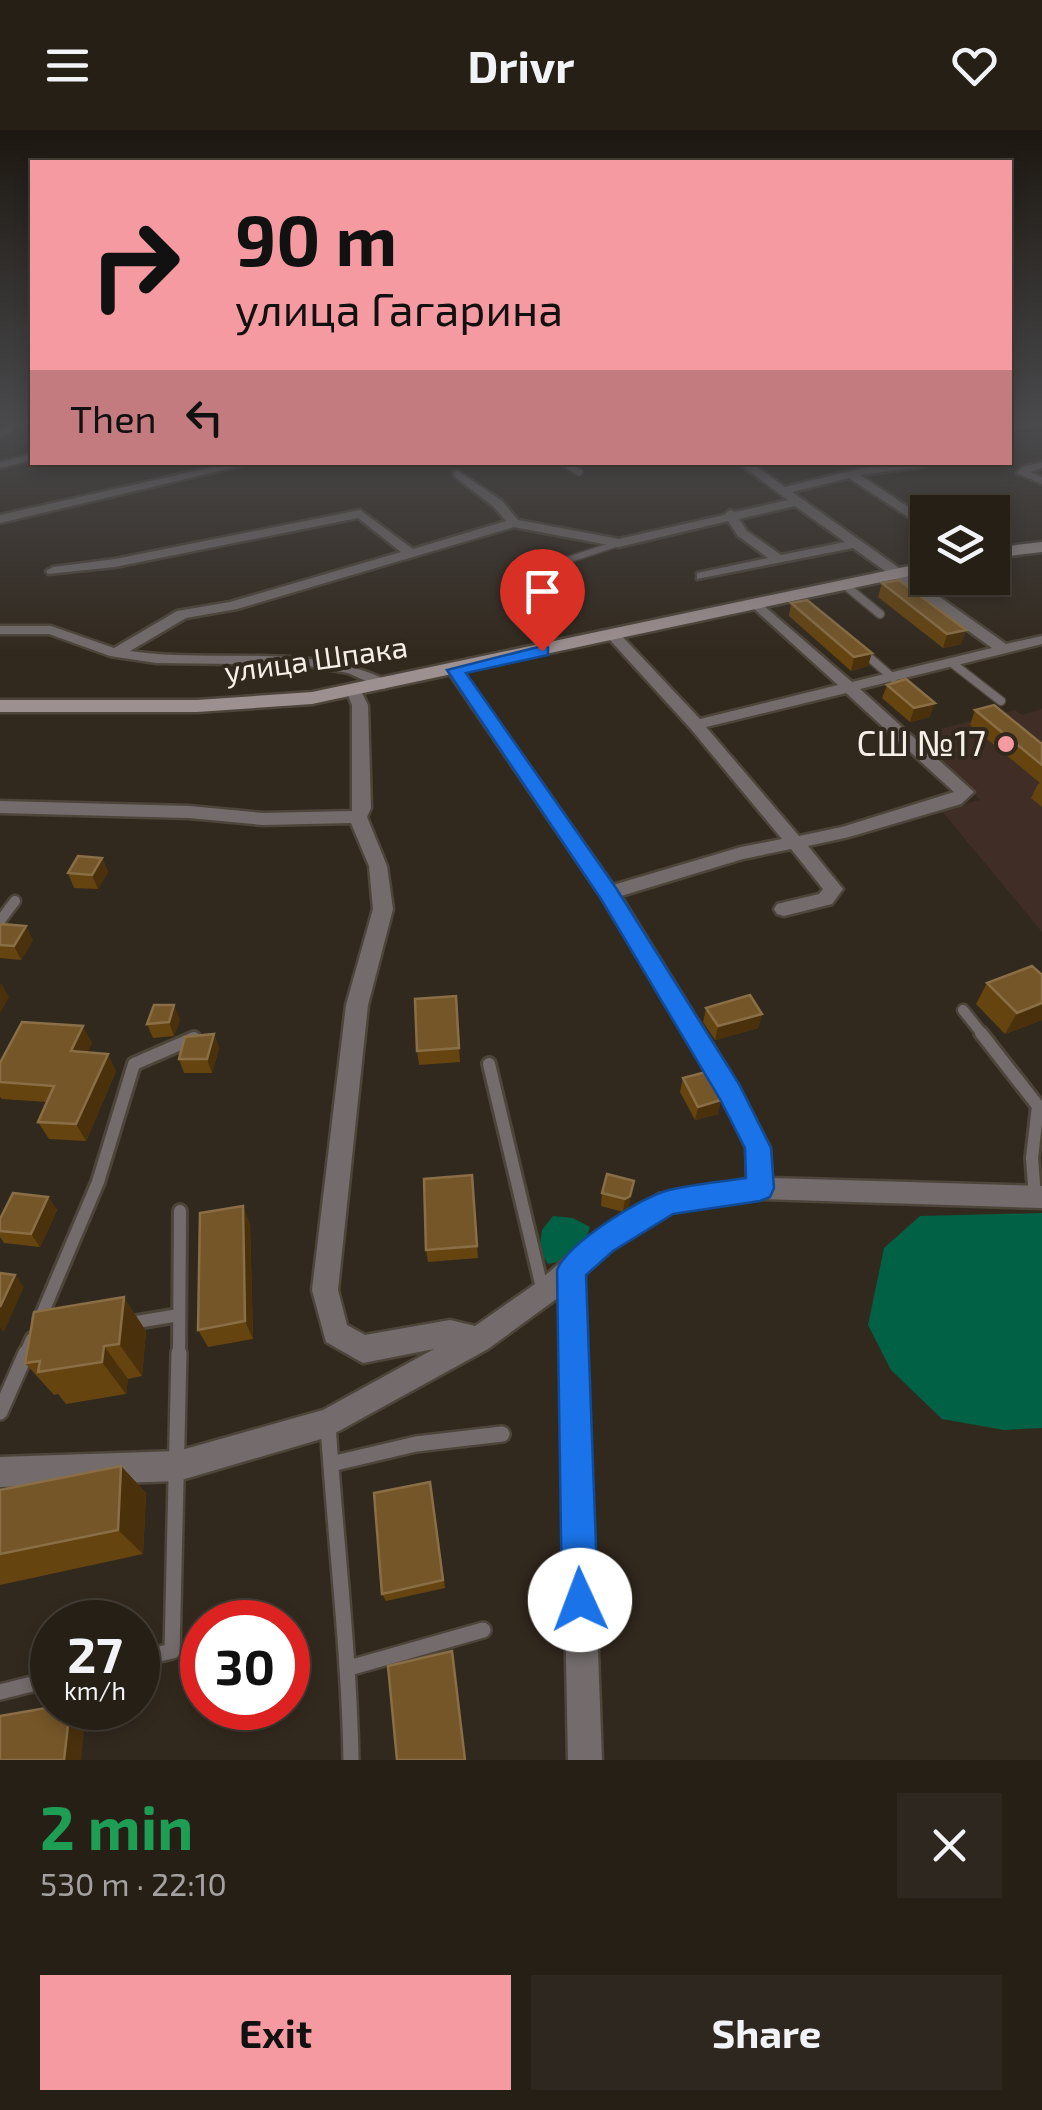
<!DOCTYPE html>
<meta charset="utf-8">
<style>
body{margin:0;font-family:"Exo 2",sans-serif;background:#2e271f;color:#f1f3f6;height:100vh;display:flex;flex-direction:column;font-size:38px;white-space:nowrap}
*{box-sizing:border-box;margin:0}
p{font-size:32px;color:#a4a2a1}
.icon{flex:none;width:55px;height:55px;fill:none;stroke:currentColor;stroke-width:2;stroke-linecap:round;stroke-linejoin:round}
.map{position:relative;height:1630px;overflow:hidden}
.drawer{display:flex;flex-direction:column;background:#261f16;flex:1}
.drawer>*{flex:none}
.banner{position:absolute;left:30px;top:30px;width:982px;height:305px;border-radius:0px;box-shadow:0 5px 15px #0003,0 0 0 2px #423d35;background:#f49aa0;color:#111;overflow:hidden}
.buttons{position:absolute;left:910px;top:365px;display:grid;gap:20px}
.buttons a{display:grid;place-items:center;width:100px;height:100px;border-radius:0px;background:#261f16;box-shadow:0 5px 15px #0003,0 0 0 2px #423d35;font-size:50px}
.speed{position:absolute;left:30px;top:1470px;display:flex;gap:20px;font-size:50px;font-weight:700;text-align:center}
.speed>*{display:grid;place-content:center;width:130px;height:130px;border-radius:50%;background:#261f16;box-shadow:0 5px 15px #0003,0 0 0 2px #423d35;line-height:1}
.speed small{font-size:25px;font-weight:400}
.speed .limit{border:15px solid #d22;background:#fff;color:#111}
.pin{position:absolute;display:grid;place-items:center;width:85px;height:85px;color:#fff;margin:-102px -42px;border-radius:50% 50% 50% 0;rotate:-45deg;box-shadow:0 0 10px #0007}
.pin .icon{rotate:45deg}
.me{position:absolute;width:110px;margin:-55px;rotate:358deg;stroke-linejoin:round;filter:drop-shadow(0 0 8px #0008)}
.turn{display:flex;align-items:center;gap:35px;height:210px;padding:0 40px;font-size:45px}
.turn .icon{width:130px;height:130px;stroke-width:2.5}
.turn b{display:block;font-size:70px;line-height:85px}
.then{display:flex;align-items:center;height:95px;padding:0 40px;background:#0003;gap:20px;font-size:38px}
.round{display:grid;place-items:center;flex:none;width:105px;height:105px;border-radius:0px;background:#2e271f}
.overview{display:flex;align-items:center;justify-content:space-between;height:170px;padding:0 40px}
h1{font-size:60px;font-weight:700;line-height:75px;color:#1e9e55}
.cta{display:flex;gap:20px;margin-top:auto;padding:20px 40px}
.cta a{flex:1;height:115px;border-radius:0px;background:#f49aa0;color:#111;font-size:40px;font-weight:700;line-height:115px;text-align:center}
.cta a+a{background:#2e271f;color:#f1f3f6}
header{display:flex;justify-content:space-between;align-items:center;height:130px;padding:0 40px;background:#261f16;font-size:45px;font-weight:700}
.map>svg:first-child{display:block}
</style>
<header><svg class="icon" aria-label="menu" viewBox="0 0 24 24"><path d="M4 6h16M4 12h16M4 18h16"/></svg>Drivr<svg class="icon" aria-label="heart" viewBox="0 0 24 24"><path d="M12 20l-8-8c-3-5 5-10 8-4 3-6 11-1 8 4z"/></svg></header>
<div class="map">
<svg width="1042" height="1630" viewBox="0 0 1042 1630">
<rect width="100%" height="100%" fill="#32291e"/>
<path fill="#402e26" d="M1042,579V802L941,680L980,670L912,606L1015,580L1022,585Z"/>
<path fill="#016144" d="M1042,1083V1298L1004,1300L942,1289L891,1240L868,1195L884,1118L920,1086Z
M553,1086L573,1088L590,1097C583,1121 572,1130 548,1134L539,1121L542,1100Z"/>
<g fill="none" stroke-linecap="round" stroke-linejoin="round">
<g stroke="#4d453a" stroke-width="9">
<path id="lane-far4" d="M1010,297L1042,293
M562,332L579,342
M507,450L619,413"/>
</g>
<g stroke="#4d453a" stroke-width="11">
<path id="lane-far3" d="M846,456L880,484
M863,522L893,548
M952,533L1001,571"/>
</g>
<g stroke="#4d453a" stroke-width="15">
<path id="lane-far2" d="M0,791L15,771
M963,880L983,905"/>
</g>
<g stroke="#4d453a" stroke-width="18">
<path id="lane-far1" d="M981,903L1038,976L1032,1028L1035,1067
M489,934L543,1162
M40,1189L98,1052L134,934L194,908
M131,1193L179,1185
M25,1225L32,1209
M179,1225L180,1081"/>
</g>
<g stroke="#4d453a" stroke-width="20">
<path id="lane" d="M0,1282L26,1223
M328,1294C335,1406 349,1518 351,1630
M331,1334L416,1314L502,1304
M138,1529L172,1521L179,1223
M349,1538L483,1500
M0,1562L52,1549"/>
</g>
<g stroke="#4d453a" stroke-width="5">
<path id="street" d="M11,293H24L0,307V300Z
M32,324V330L0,338V332Z
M235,332H257L0,393V385Z
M737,332H750L785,357L862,338L928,332L923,337L860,345L928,390V400L849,348L792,362L1006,514L1042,506V514L860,559L974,662L961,674L849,707L808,716L843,759L832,774L784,786L777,784L774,779L777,774L819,764L823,759L791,719L743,729L621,766L738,955L770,1018L772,1048L1042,1056V1078L760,1069L673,1082L612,1120L584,1145L602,1630H568L559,1167L488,1219L328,1307L178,1351L0,1357V1327L178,1321L323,1280L434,1219L363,1233L326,1212L312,1160L346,875L373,779L369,736L351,693L263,695L189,688L0,683V671L189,676L263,683L352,681V575L346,560L349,557H359L368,575L371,678L367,687L387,736L393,779L368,875L338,1160L347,1195L365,1205L450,1190L475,1196L535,1154L594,1104L659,1064L747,1049L746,1018L722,968L602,768L447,540L450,537H460L613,755L741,717L782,709L690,598L609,509V503H619L700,589L838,555L752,477L750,474L757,470L852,552L992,518L853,418L697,449V443L768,428L738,406L728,391L619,417L514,397L237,479L186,488L130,521C220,534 304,511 389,551L392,554L384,559L348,543L303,535L156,533L110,526L49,504H0V496H51L114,518L177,481L230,472L401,422L358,388L115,437L48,444L46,441L53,437L115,429L360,380L413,419L506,391L494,377L454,346V342L458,341L502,371L518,390L619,409L724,385L730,380L735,382L788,370ZM795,376L845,412L781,425L747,401L739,389ZM846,563L954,662L842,697L799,706L706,597Z
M1042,332V338L1030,342L1042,347V354L1017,343L1022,337Z
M997,372L1003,376L1001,379L971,382Z"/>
</g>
<g stroke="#4d453a" stroke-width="5">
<path id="secondary" d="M1042,412V422L992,428V418Z
M928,432V442L312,574L197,582H0V570H197L312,562Z"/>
</g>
<use href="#lane-far4" stroke="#746c6c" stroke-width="6"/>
<use href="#lane-far3" stroke="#746c6c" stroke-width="8"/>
<use href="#lane-far2" stroke="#746c6c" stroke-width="10"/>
<use href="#lane-far1" stroke="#746c6c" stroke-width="12"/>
<use href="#lane" stroke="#746c6c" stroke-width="15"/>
<use href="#street" fill="#746c6c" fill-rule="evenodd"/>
<use href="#secondary" fill="#9d9090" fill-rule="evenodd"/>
</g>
<path fill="#654410" d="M882,453L966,500L961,514L943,518L878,467Z
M791,473L868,536L851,541L789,486Z
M887,555L930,587L910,592L882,568Z
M975,580L1042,614V677L1031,668L1038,654L1040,653L970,595Z
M102,728L108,742L98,759L74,758L68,743Z
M0,796L33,810L21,830L0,828Z
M1042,845V890L1005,904L976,874L987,853Z
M456,866L460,932L419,935L417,921Z
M706,878L762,884L758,898L715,910L703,892Z
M180,889L174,906L153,908L147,894Z
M214,904L219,918L212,943H184L179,929Z
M92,913L87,922L116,941L86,1011L49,1009L38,992L47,972L2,969L0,967V933Z
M683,948L718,984L695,990L680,962Z
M472,1045L478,1128L428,1132L426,1120Z
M634,1051L628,1079L623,1082L601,1076L602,1063Z
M48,1067L57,1080L40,1117L4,1113L0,1107V1089Z
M243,1076L250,1095L253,1209L208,1217L198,1200Z
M146,1201L142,1246L128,1249L126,1264L66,1274L58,1264L54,1265L25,1233Z
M121,1336L146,1363L143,1424L0,1455V1360Z
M432,1361L445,1458L386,1471L382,1464Z"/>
<path fill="#4a310c" d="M966,500L961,514L943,518L947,504Z
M872,523L868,536L851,541L854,527Z
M935,573L930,587L910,592L914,578Z
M102,728L108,742L98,759L92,745Z
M26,796L33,810L21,830L14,816Z
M1,853L9,867L0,883V855Z
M1042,873V890L1005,904L1017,883Z
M174,875L180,889L174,906L169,892Z
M762,884L758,898L715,910L718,896Z
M83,896L92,913L80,939L71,921Z
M214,904L219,918L212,943L207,929Z
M108,924L116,941L86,1011L76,994Z
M721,970L718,984L695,990L698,977Z
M634,1051L628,1079L623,1082L625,1069Z
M48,1067L57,1080L40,1117L31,1104Z
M243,1076L250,1095L253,1209L245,1191Z
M15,1145L24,1157L4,1202L0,1197V1177Z
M124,1167L146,1201L142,1246L119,1214Z
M104,1216L128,1249L126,1264L102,1232Z
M121,1336L146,1363L143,1424L118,1400Z
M70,1578H79L86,1581L81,1630H64Z"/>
<path fill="#755628" stroke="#896e46" stroke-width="2.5" d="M899,450L966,500L947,504L882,453Z
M807,470L872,523L854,527L791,473Z
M906,549L935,573L914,578L887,555Z
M994,575L1042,614V635L975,580Z
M78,726L102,728L92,745L68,743Z
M2,794L26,796L14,816L0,815V796Z
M1032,836L1042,845V873L1017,883L987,853Z
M750,865L762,884L718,896L706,878Z
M456,866L459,918L417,921L415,869Z
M154,875H174L169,892L147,894Z
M22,892L83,896L71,921L108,924L76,994L38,992L54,956L0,952V933Z
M214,904L207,929H179L185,907Z
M706,942L721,970L698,977L683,948Z
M607,1044L634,1051L630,1066L625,1069L602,1063Z
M472,1045L477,1116L426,1120L424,1049Z
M13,1063L48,1067L31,1104L0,1101V1089Z
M243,1076L245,1191L198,1200L200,1083Z
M0,1143L15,1145L0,1177Z
M124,1167L119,1214L104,1216L102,1232L38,1242L40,1231L25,1233L34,1182Z
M121,1336L118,1400L0,1424V1360Z
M430,1352L443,1450L382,1464L374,1363Z
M452,1521L465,1630H397L388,1536Z
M52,1577L70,1578L64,1630H0V1586Z"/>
<linearGradient id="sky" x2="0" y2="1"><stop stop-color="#1c1710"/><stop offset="0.56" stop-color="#49494c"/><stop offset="1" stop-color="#49494c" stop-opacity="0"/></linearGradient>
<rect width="1042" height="522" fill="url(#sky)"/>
<path fill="#1a73e8" stroke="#114b97" stroke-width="2.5" d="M542,516L548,517V525L466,543L616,758L739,954L771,1018L774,1058L770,1067L760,1071L673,1084L613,1121L586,1145L598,1470L593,1483L580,1489L567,1483L562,1470L557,1140C568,1113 641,1067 669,1060C694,1054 720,1052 746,1048L745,1018L720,969L601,769L447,540Z"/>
<circle fill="#f49aa0" stroke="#32291e" stroke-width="4" cx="1006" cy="614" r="10"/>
<g text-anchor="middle" stroke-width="8" stroke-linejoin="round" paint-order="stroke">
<g font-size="30" fill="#f6f0e9" stroke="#32291e">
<text transform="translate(316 530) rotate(-8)" y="10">улица Шпака</text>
</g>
<g font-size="35" fill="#f6f0e9" stroke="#32291e" text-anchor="end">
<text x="986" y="626">СШ №17</text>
</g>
</g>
</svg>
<div class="buttons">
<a><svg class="icon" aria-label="layers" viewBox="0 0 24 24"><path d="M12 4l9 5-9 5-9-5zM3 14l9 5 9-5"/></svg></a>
</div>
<div class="speed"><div>27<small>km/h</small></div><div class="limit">30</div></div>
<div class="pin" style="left:542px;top:521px;background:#d93025"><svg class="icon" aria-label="arrive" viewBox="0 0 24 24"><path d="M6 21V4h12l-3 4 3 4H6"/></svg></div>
<svg class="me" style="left:580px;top:1470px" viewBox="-20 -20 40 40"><circle r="19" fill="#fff"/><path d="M0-13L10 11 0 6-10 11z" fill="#1a73e8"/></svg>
<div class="banner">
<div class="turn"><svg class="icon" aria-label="right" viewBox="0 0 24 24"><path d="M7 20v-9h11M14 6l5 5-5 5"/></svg><div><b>90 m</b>улица Гагарина</div></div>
<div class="then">Then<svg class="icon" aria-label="left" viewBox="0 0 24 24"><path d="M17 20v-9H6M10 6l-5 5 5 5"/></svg></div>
</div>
</div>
<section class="drawer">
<div class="overview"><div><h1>2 min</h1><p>530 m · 22:10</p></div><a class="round"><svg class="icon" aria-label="close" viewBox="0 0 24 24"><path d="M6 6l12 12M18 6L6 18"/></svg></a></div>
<div class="cta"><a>Exit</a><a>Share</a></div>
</section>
